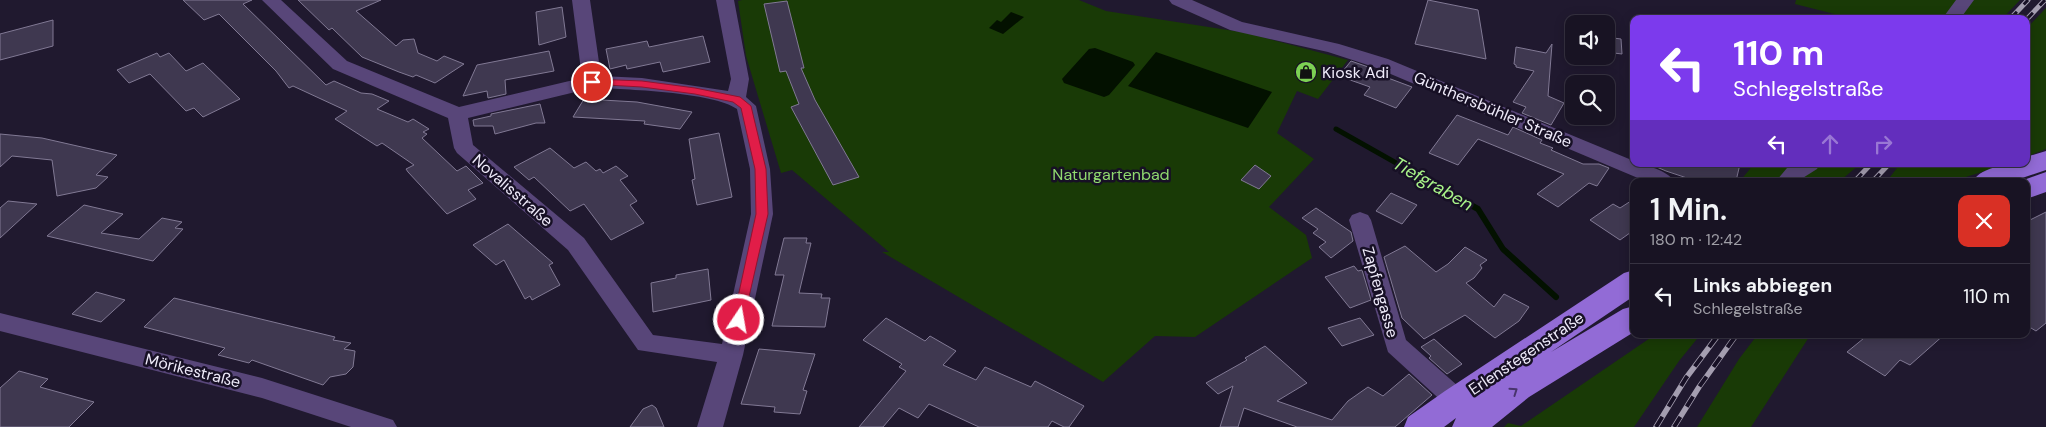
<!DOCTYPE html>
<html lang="de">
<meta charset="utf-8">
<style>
body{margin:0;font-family:"DM Sans",sans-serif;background:#252030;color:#f1f3f6;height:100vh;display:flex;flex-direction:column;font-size:19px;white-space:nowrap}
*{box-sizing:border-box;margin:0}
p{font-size:16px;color:#9f9ea6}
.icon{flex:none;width:28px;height:28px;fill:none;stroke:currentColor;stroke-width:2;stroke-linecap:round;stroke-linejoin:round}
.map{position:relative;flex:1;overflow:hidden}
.panel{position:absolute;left:1630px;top:178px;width:400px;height:160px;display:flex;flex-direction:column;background:#181323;border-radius:10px;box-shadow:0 2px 12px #0003,0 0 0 1px #363241}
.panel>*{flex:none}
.banner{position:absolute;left:1630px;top:15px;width:400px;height:152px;border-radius:10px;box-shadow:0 2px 12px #0003,0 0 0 1px #363241;background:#7c3aed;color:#fff;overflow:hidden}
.tools{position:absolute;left:1565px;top:15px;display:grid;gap:10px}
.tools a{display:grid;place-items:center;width:50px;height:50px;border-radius:10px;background:#181323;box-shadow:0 2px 12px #0003,0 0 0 1px #363241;font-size:25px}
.pin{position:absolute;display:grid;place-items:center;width:42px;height:42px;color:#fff;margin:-21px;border:2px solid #fff;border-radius:50%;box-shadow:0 1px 5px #0007}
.me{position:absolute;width:55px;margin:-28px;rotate:12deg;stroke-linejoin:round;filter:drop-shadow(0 0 4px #0008)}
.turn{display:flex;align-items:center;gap:18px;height:105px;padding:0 20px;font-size:22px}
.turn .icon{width:65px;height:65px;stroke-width:2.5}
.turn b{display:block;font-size:35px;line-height:42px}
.lanes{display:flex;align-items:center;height:48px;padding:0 20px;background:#0003;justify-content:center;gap:25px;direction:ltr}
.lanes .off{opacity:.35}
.round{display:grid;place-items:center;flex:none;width:52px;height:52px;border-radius:10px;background:#252030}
.head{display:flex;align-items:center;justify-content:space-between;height:85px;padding:0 20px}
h1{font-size:30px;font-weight:600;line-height:38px}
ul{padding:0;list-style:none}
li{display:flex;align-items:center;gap:15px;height:65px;padding:0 20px;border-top:1px solid #363241}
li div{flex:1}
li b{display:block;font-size:19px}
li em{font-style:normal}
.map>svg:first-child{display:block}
</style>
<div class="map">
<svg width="2046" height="427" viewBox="0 0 2046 427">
<rect width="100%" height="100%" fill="#20192f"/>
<path fill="#193a06" d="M742,0H1079L1106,11L1247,33L1348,60L1318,99L1297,91L1277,133L1314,159L1269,207L1306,235L1312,258L1195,337L1155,336L1103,382L882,252H889L792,170L781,173L746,56L738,1Z
M1796,0H2020L2002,19H1854L1795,4Z
M2046,8V149L2026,157V29Z
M1754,164H1860L1840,181H1740Z
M1900,164H2007L1966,177L1941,181H1887Z
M1656,334H1701L1679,361L1634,427H1504L1508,423L1521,426Z
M1758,334H1811L1751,427H1697L1739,359Z"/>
<path fill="#031100" d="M1011,12L1024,17L1003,34L989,28L997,20L1001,22Z
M1095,48L1133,62L1135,65L1109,95L1104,97L1064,83L1062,79L1089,49Z
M1156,52L1272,92L1248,128L1128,86Z"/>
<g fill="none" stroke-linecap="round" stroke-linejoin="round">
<path stroke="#031100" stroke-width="5" d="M1336,129L1451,194"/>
<path stroke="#031100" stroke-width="6" d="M1449,193L1478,209L1503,249L1556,297"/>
</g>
<path fill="#3f3850" stroke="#817994" d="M183,0H252L243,4L326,85L334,81L361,93L372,94L389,101L377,109L408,122L413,119L429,129L423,132L427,134L422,138L457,171L466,166L483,183L468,190L476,199L447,214L408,172L406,169L414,165L382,143L377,146L335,119L347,111L293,86L289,88L276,71L219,14L204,20Z
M298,0H381L356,11L396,46L403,40L414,39L418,53L437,61L444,56L464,64L435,83L416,75L413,77L399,72L362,57L332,28L329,30Z
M1428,0L1478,10L1486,59L1415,44Z
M787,1L804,68H801L815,100L859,177L833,185L791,107L799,104L786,71L780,72L764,4Z
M562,7L566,37L539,45L536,12Z
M53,20V46L0,60V34Z
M703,36L710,62L663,72L660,62L627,69L626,65L610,69L606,49L647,41L649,47Z
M1606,37L1621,39L1622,54L1606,52Z
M1552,44L1548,96L1564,103L1551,125L1522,113L1526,107L1513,102L1534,71L1516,67V65L1514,64L1516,47L1546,53Z
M549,51L554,71L505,80L506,94L488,98L487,91L463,96L477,65Z
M157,53L160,57L169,53L186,71L203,63L240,99L203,117L194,108L186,111L150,74L129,83L117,70Z
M1351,61L1374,69L1372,72L1412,87L1396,108L1364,95L1370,87L1339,76Z
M584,99L637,102L692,112L680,129L644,124L645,121L573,117Z
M540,104L545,123H536L495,134L493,126H474L473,120L491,116V114Z
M1457,115L1508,135L1513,127L1542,140L1540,143L1553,148L1551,150L1583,164H1599L1609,168L1597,186L1589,183L1558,207L1537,194L1564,174L1478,139L1458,165L1429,153Z
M719,133L732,197L697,205L692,180L695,179L689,139Z
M0,134L42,138L117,155L96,175L108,177L96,188L57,196L52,160L12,156L0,167Z
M550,148L574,168L586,162L596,171L600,169L603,173L616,166L628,176L620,180L637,201L630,205L644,223L611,240L584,204L570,211L534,177L529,180L514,167Z
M1652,164H1740L1736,181L1727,178L1726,181H1696L1666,171L1652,165Z
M1255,165L1271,176L1259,189L1241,180Z
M1391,193L1417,205L1402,224L1376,211Z
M1634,199V230L1620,240L1590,220L1613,204L1620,208Z
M8,201L37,204L0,238V208Z
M84,205L123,214L101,233L139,239L162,218L182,222L175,228L183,229L153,261L47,236Z
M1316,208L1351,232L1353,241L1331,258L1319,247L1326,242L1313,233L1318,229L1302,218Z
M2046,212V323L2036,331L2026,325V222Z
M508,224L553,263L549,265L560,285L532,300L530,296L525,299L504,260L496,265L473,245Z
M784,238H807L806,243H811L799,293L822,294L821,298H830L825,327L772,326L784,275H775Z
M1405,246L1436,272L1448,264L1465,247L1487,260L1480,265L1482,268L1474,278L1466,283L1494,307L1504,294L1529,307L1519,321L1495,338L1465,315L1424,339L1402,318L1384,257Z
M1354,266L1358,271L1362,270L1371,300L1350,308L1325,277Z
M708,269L711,300L653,312L651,283L676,278V275Z
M96,292L125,300L101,322L72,314Z
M174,298L335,337L333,340L351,343L344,349L355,351L353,367L346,374L330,377L323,385L252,360L249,363L218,355L225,348L144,327Z
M886,318L925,341L930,336L956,351L943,365L976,380L985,367L1031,387L1035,381L1084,406L1069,427H1064L1052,421L1048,427H979L929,404L918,418L899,408L883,427H859L906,371L899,367L902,364L863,340Z
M1360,318L1374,335L1342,346L1328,328Z
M1869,334H1945L1910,365L1900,360L1885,376L1847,352Z
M1434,339L1462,364L1447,374L1429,358L1431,356L1421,347Z
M1265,346L1307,383L1277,401L1332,420L1348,401L1368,387L1383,396L1409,374L1432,395L1395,427H1297L1244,408L1238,427H1220L1233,386L1218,394L1206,383L1247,360L1245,358Z
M759,349L815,354L803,390L807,391L800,414L774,412L775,407L741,404Z
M19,371L48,379L40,387L94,402L69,427H0V388Z
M652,405L656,408L664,427H630L643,409Z"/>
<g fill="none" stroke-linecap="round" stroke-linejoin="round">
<path fill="#584679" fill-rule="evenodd" d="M262,0H281L347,61L459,107L582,78L572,0H590L601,76L642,78L728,91L731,79L716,0H734L749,79L746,97L756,106L770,169L773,214L743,355L723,427H697L717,362L638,350L568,250L457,153L454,148L448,118L333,69ZM592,88C624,89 713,92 737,109L750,169L751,214L722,344L653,335L584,238L473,145L468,118Z
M1169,0H1192L1242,22L1339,44L1388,59L1634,161V164C1646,164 1668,171 1674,181H1645L1374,67L1328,52L1230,30L1172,4Z
M1956,0H1974L1960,19H1942Z
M1795,164H1820L1817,169L1798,181H1776L1787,168Z
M1360,212L1368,215L1371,220L1406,340L1476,402L1479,409L1476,416L1467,419L1458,416L1388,352L1349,220L1352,215Z
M0,313L262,378L393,420L397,427H351L262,398L0,331Z"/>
<path fill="#926bd6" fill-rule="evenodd" d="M2046,151V170L2013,181H1973C1982,166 2010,164 2026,164V157Z
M2046,172V192L2026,199V181H2021Z
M1634,270V296L1551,352L1623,309L1634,306V332L1529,397L1492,427H1452L1456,418L1444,427H1404L1408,417L1445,391L1624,273Z"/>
<g stroke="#a49eb0" stroke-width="5">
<path id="rail-far1" d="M2010,19L2028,0
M2026,20L2045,0
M1855,181L1871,164
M1873,181L1889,164"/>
</g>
<g stroke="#a49eb0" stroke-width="5.5">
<path id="rail" d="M1656,427L1686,378L1719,334
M1674,427L1699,387L1737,334"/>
</g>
<use href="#rail-far1" stroke="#171025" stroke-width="3" stroke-dasharray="10" stroke-linecap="butt"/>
<use href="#rail" stroke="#171025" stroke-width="4" stroke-dasharray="12" stroke-linecap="butt"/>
</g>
<defs><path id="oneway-chevron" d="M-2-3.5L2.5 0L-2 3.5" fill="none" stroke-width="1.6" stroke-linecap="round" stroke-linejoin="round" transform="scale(1.25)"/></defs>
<use stroke="#48346c" href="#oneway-chevron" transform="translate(1514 391) rotate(-35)"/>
<path fill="#e11d48" stroke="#92132f" d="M592,79L642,81L695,88L740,97L751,106L766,169L768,214L743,323H734L733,320L756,214L755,169L741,108L733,102L695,94L642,87L589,84L587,82Z"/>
<defs>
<g id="shop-disc" transform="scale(1.125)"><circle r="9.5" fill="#7dd154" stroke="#171025"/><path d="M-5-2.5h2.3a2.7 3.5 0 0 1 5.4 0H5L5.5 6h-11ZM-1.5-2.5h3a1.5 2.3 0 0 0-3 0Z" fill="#111"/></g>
</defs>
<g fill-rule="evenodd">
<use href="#shop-disc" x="1306" y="72"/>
</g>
<g text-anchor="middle" stroke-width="5" stroke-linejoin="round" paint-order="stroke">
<g font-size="16" fill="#eeeaf9" stroke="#171025" text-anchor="start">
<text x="1322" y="78">Kiosk Adi</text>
</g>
<g font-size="16" fill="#eeeaf9" stroke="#171025">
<text transform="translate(1493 109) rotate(23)" y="6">Günthersbühler Straße</text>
<text transform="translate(513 190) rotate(41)" y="6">Novalisstraße</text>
<text transform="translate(1381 292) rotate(74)" y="6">Zapfengasse</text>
<text transform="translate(1526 353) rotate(-34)" y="6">Erlenstegenstraße</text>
<text transform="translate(193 370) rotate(14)" y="6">Mörikestraße</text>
</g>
<g font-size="16" fill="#90d96f" stroke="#171025">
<text x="1111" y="180">Naturgartenbad</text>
</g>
<g font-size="18" font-style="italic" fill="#a9f489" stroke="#171025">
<text transform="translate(1433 184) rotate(30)" y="6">Tiefgraben</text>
</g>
</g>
</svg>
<div class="tools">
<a><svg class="icon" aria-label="sound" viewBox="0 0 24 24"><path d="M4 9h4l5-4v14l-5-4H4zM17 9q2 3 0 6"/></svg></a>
<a><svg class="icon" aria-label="search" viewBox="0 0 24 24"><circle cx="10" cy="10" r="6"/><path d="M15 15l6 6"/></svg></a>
</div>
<div class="pin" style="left:592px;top:82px;background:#d93025"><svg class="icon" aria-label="arrive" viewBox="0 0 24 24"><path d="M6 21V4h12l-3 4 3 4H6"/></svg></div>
<svg class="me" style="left:739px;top:320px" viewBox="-20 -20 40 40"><circle r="17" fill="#e11d48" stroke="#fff" stroke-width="3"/><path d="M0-11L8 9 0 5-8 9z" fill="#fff"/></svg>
<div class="banner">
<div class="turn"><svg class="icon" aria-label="left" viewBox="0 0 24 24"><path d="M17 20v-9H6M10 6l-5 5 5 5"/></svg><div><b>110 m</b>Schlegelstraße</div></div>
<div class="lanes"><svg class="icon" aria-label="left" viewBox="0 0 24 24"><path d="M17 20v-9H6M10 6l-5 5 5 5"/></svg><svg class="icon off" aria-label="ahead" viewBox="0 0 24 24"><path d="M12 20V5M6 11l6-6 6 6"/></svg><svg class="icon off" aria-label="right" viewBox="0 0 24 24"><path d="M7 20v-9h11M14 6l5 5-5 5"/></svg></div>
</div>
<section class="panel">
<div class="head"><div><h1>1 Min.</h1><p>180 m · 12:42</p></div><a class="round" style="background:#d93025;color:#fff"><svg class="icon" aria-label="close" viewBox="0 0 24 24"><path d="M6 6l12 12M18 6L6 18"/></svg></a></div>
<ul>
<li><svg class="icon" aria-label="left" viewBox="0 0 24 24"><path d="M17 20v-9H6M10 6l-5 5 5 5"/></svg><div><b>Links abbiegen</b><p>Schlegelstraße</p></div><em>110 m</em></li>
</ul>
</section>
</div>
